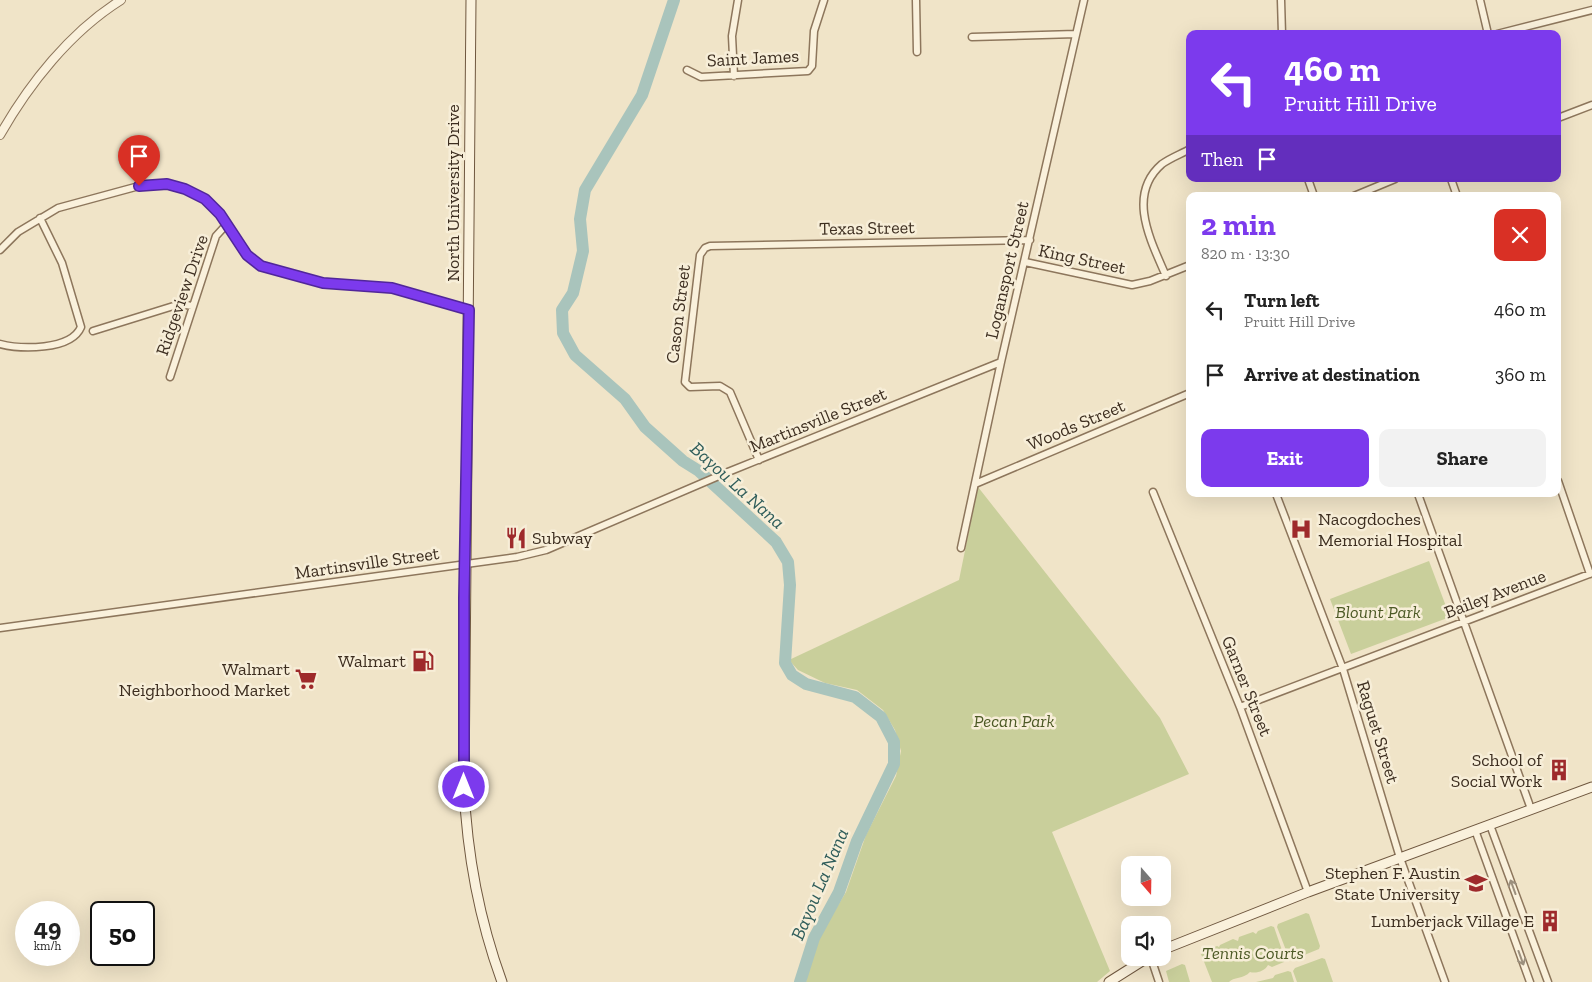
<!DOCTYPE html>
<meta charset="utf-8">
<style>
body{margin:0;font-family:"Zilla Slab",serif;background:#f2f2f2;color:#222;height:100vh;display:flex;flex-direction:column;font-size:19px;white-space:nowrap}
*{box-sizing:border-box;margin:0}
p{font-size:16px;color:#767676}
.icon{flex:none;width:28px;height:28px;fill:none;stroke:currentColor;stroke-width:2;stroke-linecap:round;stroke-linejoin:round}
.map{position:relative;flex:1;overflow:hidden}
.details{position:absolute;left:1186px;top:192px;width:375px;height:305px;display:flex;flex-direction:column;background:#fff;border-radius:10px;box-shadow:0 5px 20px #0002}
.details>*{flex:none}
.hud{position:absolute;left:1186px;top:30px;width:375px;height:152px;border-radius:10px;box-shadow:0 5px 20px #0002;background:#7c3aed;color:#fff;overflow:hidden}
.needle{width:32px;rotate:160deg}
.tools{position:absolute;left:1121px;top:856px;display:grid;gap:10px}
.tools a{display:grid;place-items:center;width:50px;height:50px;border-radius:10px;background:#fff;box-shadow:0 5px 20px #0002;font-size:25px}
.speed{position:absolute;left:15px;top:901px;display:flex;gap:10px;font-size:25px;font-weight:700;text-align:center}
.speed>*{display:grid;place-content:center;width:65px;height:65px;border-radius:50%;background:#fff;box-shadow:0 5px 20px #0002;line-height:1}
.speed small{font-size:12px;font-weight:400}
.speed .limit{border:2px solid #111;border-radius:8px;background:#fff;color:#111}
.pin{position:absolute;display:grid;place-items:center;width:42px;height:42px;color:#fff;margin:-51px -21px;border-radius:50% 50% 50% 0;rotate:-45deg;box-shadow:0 0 5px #0007}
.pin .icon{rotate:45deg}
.me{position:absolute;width:55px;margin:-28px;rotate:0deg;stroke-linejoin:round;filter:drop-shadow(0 0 4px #0008)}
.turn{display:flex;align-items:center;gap:18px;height:105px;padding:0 15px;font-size:22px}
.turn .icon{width:65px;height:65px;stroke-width:2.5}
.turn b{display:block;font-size:35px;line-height:42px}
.then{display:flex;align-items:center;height:48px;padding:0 15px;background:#0003;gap:10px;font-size:19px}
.round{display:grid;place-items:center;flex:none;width:52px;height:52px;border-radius:10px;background:#f2f2f2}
.headline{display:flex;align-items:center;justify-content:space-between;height:85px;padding:0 15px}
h1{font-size:30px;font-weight:800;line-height:38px;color:#7c3aed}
.button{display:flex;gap:10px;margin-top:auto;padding:10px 15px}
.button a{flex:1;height:58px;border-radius:10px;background:#7c3aed;color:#fff;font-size:20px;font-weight:800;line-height:58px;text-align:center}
.button a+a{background:#f2f2f2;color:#222}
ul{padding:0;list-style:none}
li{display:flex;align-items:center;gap:15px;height:65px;padding:0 15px}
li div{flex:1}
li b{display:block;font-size:19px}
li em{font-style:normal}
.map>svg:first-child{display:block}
</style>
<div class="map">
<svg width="1592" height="982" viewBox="0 0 1592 982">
<rect width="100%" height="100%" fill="#f0e4c8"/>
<path fill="#c9cf9b" d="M978,487L1160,718L1189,774L1052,832L1110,971L1097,982H806L810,958L819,937L846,892L866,835L896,776L901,751L895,730L883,710L857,690L825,683L798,670L789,660L959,580Z
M1429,561L1450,617L1351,654L1330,599Z
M1306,913L1309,914L1320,946L1319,949L1292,960L1289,958L1277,927L1278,924Z
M1271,926L1274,927L1285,959L1284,962L1272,967L1268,965C1265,971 1256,974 1250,972C1244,979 1233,977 1229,982H1212L1201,954L1202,952L1217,946L1219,947L1220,945L1233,939L1238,941L1239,937L1253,932L1256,934L1258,931Z
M1322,958L1325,959L1333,982H1297L1293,971L1295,968Z
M1182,964L1185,965L1190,982H1169L1166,971Z
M1288,971L1291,972L1294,982H1256L1273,978L1275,975Z"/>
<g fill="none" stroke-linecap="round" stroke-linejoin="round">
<path stroke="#a9c4bc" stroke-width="12" d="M674,0L642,95L585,190L580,219L583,251L573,293L562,310L563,333L575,355L625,399L645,427L683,461L699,471L776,542L788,562L790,585L785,663L792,675L806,684L855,697L881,717L894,742V764L857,841L839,892L814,938L800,982"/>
<g stroke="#8d765c" stroke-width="9">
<path id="minor" d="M916,0L917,52
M1281,0L1282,34
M1480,0L1488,34
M1497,34L1592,10
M972,37L1076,34
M687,70L701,77L808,71L812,66L814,31L824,0
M734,76L732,36L738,0
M1558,118L1592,105
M1308,179L1314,196
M1451,179L1457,196
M1354,196L1395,179
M0,250L18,232L58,208L139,186L167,184L185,189L205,199L220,214L247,255L261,266L323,283L392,288L469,310
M1025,262L1132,285L1150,281L1190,265
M1166,276C1151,241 1126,195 1162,164C1170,158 1181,154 1190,149
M93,331L180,304L192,306
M0,344C20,349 71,351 81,327L62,263L40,218
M170,377L216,236L227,224
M759,460L730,392L720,386L690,387L685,382L700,255L705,248L710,246L1030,240
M1558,481L1590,574
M975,484L1190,393
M1153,492L1240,707L1308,892
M1276,494L1343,669L1400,858L1445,982
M1418,494L1531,809
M961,548L1001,362L1084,0
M0,628L517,557L546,550L728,472L1001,362
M1240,707L1592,573
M1490,825L1548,982
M1475,830L1530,982
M1151,958L1159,982"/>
</g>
<g stroke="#8d765c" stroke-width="10">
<path id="tertiary" d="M0,135C29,84 70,32 121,0"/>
</g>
<g stroke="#6f573f" stroke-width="11">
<path id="secondary" d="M471,0L464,787C467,854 479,919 502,982
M1162,950L1308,892L1592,787
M1109,982L1147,958"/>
</g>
<use href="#minor" stroke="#faf1dc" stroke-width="6"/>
<use href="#tertiary" stroke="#faf1dc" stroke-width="8"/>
<use href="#secondary" stroke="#faf1dc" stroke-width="9"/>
</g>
<defs><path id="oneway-shaft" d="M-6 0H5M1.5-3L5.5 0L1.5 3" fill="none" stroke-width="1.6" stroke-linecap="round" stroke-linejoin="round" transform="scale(1.25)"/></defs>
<g stroke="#9c907e">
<use href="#oneway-shaft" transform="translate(1513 887) rotate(-110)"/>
<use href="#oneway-shaft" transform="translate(1521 958) rotate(70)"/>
</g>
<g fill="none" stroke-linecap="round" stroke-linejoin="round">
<g stroke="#51269a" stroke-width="12">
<path id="route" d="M139,186L167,184L185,189L205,199L220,214L247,255L261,266L323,283L392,288L469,310L464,598V787"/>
</g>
<use href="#route" stroke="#7c3aed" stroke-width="9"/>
</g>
<defs>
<g id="hospital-bare" transform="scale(1.725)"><path d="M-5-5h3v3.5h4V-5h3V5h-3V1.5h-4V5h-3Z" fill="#9e2a2b" stroke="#f7eed8" stroke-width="2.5" paint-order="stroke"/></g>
<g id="restaurant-bare" transform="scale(1.725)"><path d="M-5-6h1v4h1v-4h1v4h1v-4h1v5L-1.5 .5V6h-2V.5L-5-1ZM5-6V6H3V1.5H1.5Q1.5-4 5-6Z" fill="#9e2a2b" stroke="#f7eed8" stroke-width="2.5" paint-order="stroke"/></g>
<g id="fuel-bare" transform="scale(1.725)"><path d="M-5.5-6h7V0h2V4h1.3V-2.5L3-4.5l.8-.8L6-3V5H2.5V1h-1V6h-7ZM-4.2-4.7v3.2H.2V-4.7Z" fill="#9e2a2b" stroke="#f7eed8" stroke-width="2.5" paint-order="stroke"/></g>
<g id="supermarket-bare" transform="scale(1.725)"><path d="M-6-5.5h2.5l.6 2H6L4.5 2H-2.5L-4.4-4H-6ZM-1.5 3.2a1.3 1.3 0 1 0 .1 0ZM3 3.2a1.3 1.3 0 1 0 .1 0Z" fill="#9e2a2b" stroke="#f7eed8" stroke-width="2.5" paint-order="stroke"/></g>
<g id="building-bare" transform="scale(1.725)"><path d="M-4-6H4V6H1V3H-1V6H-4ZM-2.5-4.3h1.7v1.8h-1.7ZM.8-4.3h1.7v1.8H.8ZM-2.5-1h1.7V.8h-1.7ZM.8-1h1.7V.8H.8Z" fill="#9e2a2b" stroke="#f7eed8" stroke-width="2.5" paint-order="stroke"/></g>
<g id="university-bare" transform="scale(1.725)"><path d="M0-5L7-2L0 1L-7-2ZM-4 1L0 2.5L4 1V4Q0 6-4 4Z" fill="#9e2a2b" stroke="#f7eed8" stroke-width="2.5" paint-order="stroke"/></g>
</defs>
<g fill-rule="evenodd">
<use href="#hospital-bare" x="1301" y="529"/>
<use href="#restaurant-bare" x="516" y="538"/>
<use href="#fuel-bare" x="423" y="661"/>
<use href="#supermarket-bare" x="306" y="679"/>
<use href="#building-bare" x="1559" y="770"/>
<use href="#university-bare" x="1476" y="883"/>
<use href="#building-bare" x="1550" y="921"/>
</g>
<g text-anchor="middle" stroke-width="5" stroke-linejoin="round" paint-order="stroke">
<g font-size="18" fill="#3d2e20" stroke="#f7eed8">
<text transform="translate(753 58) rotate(-3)" y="6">Saint James</text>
<text transform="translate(453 193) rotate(-90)" y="6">North University Drive</text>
<text transform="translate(867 228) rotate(-1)" y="6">Texas Street</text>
<text transform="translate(1082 259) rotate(12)" y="6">King Street</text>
<text transform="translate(1007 270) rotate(-77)" y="6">Logansport Street</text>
<text transform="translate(182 295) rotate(-71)" y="6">Ridgeview Drive</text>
<text transform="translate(678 314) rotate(-83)" y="6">Cason Street</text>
<text transform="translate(818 420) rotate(-22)" y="6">Martinsville Street</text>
<text transform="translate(1076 425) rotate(-23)" y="6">Woods Street</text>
<text transform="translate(367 563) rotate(-8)" y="6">Martinsville Street</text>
<text transform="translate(1495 594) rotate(-21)" y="6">Bailey Avenue</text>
<text transform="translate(1247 686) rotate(68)" y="6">Garner Street</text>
<text transform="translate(1378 732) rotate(73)" y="6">Raguet Street</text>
</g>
<g font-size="18" fill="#3d2e20" stroke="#f7eed8" text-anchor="end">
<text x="1318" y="525" text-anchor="start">Nacogdoches<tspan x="1318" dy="21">Memorial Hospital</tspan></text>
<text x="532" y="544" text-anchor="start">Subway</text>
<text x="406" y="667">Walmart</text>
<text x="290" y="675">Walmart<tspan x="290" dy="21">Neighborhood Market</tspan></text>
<text x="1542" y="766">School of<tspan x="1542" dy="21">Social Work</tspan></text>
<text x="1460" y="879">Stephen F. Austin<tspan x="1460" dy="21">State University</tspan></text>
<text x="1534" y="927">Lumberjack Village E</text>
</g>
<g font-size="18" font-style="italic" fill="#4d5a26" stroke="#f7eed8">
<text x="1378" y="618">Blount Park</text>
<text x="1014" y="727">Pecan Park</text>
<text x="1253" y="959">Tennis Courts</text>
</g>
<g font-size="19" font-style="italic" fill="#2f5d5a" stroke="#f7eed8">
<text transform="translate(738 485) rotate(42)" y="7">Bayou La Nana</text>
<text transform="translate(819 884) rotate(-67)" y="7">Bayou La Nana</text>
</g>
</g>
</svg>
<div class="tools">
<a><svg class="needle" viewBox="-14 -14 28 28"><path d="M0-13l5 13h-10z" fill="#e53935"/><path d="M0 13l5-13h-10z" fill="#767676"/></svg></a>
<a><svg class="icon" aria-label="sound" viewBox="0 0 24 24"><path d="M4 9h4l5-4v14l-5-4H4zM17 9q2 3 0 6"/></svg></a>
</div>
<div class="speed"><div>49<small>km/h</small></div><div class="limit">50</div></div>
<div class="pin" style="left:139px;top:186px;background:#d93025"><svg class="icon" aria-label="arrive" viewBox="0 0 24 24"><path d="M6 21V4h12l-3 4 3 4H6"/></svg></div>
<svg class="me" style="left:464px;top:787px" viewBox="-20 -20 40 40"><circle r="17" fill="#7c3aed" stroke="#fff" stroke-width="3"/><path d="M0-11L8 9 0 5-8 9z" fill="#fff"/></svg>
<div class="hud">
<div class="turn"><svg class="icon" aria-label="left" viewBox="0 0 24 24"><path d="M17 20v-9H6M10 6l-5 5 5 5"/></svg><div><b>460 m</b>Pruitt Hill Drive</div></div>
<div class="then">Then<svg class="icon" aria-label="arrive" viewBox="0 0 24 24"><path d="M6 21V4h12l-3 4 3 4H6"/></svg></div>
</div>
<section class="details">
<div class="headline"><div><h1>2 min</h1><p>820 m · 13:30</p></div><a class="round" style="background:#d93025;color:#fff"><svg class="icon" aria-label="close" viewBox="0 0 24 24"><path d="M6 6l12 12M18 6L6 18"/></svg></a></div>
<ul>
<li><svg class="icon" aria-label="left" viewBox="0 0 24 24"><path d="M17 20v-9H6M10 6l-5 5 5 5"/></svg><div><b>Turn left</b><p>Pruitt Hill Drive</p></div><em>460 m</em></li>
<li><svg class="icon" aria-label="arrive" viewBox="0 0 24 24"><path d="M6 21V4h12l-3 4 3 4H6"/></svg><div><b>Arrive at destination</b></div><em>360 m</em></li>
</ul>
<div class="button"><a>Exit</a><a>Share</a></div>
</section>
</div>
